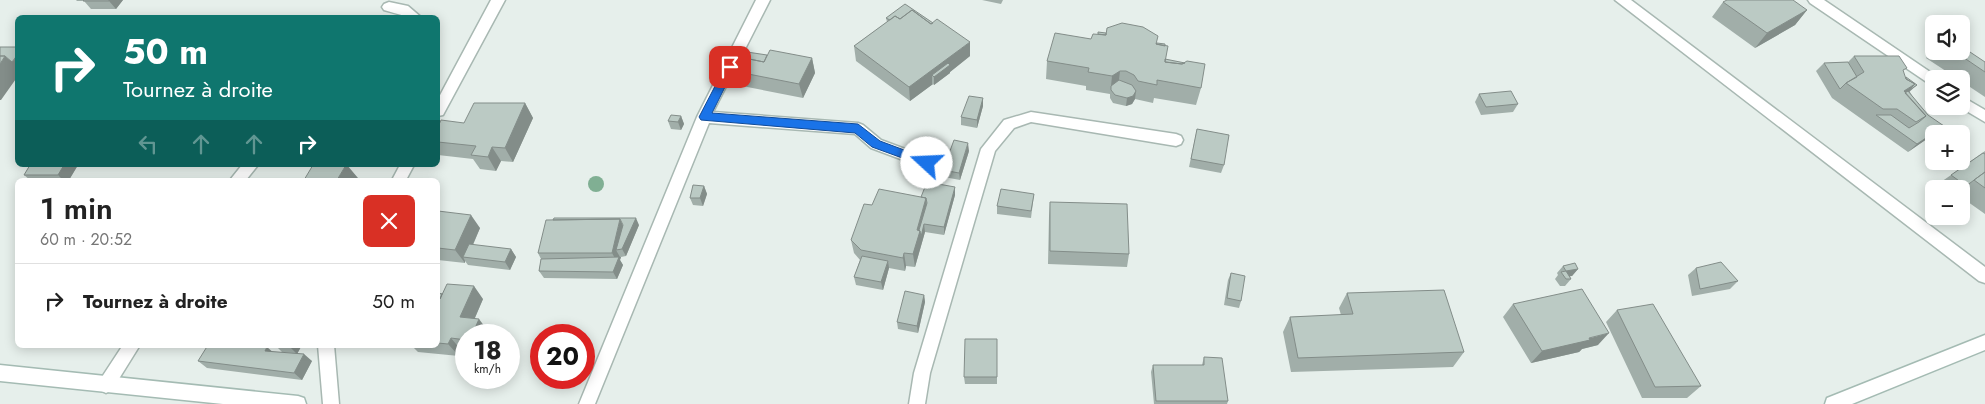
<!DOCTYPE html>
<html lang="fr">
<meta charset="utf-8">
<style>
body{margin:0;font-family:Jost,sans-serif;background:#f6f6f6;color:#222;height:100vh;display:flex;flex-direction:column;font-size:19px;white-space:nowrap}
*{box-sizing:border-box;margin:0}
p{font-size:16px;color:#767676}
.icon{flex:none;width:28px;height:28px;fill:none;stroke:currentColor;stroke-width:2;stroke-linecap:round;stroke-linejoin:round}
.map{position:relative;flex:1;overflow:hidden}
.details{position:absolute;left:15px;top:178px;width:425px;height:170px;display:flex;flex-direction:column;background:#fff;border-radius:8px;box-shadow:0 2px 12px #0003}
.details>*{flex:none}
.hud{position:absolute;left:15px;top:15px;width:425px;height:152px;border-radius:8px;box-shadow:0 2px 12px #0003;background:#0f766e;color:#fff;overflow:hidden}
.fabs{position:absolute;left:1925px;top:15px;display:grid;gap:10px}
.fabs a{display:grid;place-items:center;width:45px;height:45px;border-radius:8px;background:#fff;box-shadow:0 2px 12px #0003;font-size:25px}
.speed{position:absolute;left:455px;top:324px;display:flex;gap:10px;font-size:25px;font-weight:700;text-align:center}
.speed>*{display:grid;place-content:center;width:65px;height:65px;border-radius:50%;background:#fff;box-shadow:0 2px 12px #0003;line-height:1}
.speed small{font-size:12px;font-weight:400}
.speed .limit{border:8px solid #d22;background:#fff;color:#111}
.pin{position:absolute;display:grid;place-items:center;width:42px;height:42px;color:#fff;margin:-21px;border-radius:10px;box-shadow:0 2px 8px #0006}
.me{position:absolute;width:55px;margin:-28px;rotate:290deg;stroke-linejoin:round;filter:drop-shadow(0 0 4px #0008)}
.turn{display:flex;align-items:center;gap:18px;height:105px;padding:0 25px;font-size:22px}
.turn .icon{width:65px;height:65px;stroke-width:2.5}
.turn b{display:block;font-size:35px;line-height:42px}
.lanes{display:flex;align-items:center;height:48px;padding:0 25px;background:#0003;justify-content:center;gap:25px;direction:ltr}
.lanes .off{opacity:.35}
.round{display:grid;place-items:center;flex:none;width:52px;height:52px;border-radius:8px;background:#f6f6f6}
.summary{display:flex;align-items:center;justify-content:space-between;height:85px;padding:0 25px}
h1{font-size:30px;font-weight:600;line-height:38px}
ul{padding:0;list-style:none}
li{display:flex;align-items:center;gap:15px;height:75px;padding:0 25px;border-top:1px solid #e0e0e0}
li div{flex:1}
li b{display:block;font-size:19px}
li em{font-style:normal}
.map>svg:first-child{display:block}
</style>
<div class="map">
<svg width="1985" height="404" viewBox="0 0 1985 404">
<rect width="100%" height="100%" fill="#e6efeb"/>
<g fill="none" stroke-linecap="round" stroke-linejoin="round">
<g stroke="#a8b8b2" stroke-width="3">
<path id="service" d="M491,0H505L443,115L438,116V99Z
M756,0H770L713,112L858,123L863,125L881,140L932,159L934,163L932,167L927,169L922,167L871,148L855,134L709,123L595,404H579L697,117Z
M1615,0H1631L1985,267V283L1979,281Z
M389,2L408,6L422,18C409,18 398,14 384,10L382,7L384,4Z
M1031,112L1176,134L1181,136L1183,140L1181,144L1176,146L1031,122L1014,128L995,151L930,373L925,404H909L914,373L981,149L1004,120Z
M242,165H258L246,180H230Z
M400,165H414L406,180H392Z
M123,345H140L112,390L106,393L100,390L98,385L100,380Z
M318,345H334L339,404H323Z"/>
</g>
<g stroke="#a8b8b2" stroke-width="3">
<path id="minor" d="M1808,0H1824L1939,78L1934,79V87L1810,3Z
M1961,96L1985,110V122L1958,106H1961Z"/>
</g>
<g stroke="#a4bbb3" stroke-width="3">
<path id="secondary" d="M1985,335V350L1852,404H1825L1827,398Z
M0,365L298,396L304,398L306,404H223L0,381Z"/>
</g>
<use href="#service" fill="#fff" fill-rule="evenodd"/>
<use href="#minor" fill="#fff" fill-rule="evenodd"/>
<use href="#secondary" fill="#fff" fill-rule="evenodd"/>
</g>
<circle fill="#80af93" cx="596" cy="184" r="8"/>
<path fill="#a1aea9" d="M76,0H123L116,9H91L84,1H77Z
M982,0H1003L1001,4Z
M1723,2L1807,10L1795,25L1755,48L1712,17Z
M886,18L970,56L950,72V73L934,85L933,84L910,101L856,61L854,46L887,22Z
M1091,39L1157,43L1166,59L1201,88L1196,105L1154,98L1153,103L1135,99L1132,104L1126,106L1113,103L1110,98V94L1086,90V86L1046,79L1047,61Z
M1934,50V51H1961L1985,62V97L1961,81V79H1958L1926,58Z
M767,55L812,58L815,73L803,98L737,85L733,71L744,58Z
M1854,56L1903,72L1910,92L1934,134L1908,152L1832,98L1816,71L1824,63L1848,62Z
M1479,94L1518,104L1513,112L1481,115L1475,102Z
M983,98V106L977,128L961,125V117Z
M525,103L533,118L513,162L501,161L496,171L480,169L473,159L438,155V125L464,123Z
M681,116L684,124L681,130L671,129L668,121Z
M1197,129L1224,165L1221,173L1189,167Z
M969,151L960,180L944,177L943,170Z
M1985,151V214L1961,197V189H1950L1941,182L1951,175Z
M30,165H78L69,180H30L24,175Z
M704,186L707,194L703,206L693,205L690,198Z
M955,187V195L944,235L925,232L915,267L906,266L905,271L889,268L883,290L856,285L854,277L860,260L854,253L851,240L872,205L921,197Z
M1034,194L1031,218L997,214V206Z
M1050,202L1129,254L1127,267L1048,264L1049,216Z
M438,211L480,228L473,245L511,249L516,257L510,270L468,265L465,261V263L438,260Z
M639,225L626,256L621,257L620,260L623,265L617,279L544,278L539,271L541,259L538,253Z
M1563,266L1578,269L1572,276H1570L1571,279L1565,286H1560L1555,279L1558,275L1557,273Z
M1696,268L1738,281L1730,289L1692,296L1688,275Z
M1231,273L1241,301L1239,308L1224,305L1228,280Z
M438,293L483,299L475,318L488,331L487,335H466V351L461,350L459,356L418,352L411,345H438Z
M1347,293L1464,352L1453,367L1291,372L1283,332L1290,317L1341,315L1339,308Z
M924,295L925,302L918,333L898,329L897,322Z
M1513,304L1598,345L1582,349L1579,352L1531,363L1503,317Z
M1617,310L1701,386L1687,398H1642L1606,322Z
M997,339V384H965L964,377Z
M275,345H302L297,354L312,361L302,380L207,368L198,361L272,352L296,353L282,352Z
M1204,357L1228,401L1227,404H1154L1151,372L1153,365H1202Z"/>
<path fill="#838d89" d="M109,0H123L116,9L109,1Z
M1807,10L1795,25L1755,48L1767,33Z
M970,42V56L950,72V73L934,85V77L932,75V84H933L910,101L909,87Z
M18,54V67L12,62Z
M5,56L18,67V76L1,100H0V64Z
M812,58L815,73L803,98L799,84Z
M1120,71L1118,89L1111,86L1112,76Z
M1915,84L1917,85L1908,93L1899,99L1904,91Z
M1136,91L1135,99L1132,104L1126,106L1127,98Z
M983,98V106L977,128V120Z
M525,103L533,118L513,162L505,148Z
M681,116L684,124L681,130L678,122Z
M1944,126L1934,134L1908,152L1917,144Z
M968,143L969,151L960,180L959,173Z
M492,147L501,161L496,171L488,157Z
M64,165H78L69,180H63L58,175Z
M346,165H347L358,178L357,180H337Z
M704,186L707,194L703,206L700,198Z
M955,187V195L944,235V227Z
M926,198L927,211L924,224L925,232L915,267L913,254L917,230Z
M471,215L480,228L467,258L463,257L465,261V263L455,250Z
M636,218L639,225L626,256L622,249L616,250L620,257H621L620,260L623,265L617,279L613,272L617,262L612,253L620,219L626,232Z
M511,249L516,257L510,270L505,262Z
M904,253L906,266L905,271L903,258Z
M888,261L889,268L883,290L881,282Z
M1578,269L1572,276L1565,277L1566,271Z
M474,286L483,299L470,329L460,317Z
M924,295L925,302L918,333L917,326Z
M479,319L488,331L487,335H472Z
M1609,333L1598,345L1582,349L1579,352L1531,363L1542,351Z
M451,338L461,350L459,356L448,344Z
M291,345H302L297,354L290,347Z
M267,347L275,354L265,351Z
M304,354L312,361L302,380L294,373Z"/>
<path fill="#bbcac4" stroke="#838d89" d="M84,0H109V1H83Z
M1727,0H1793L1807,10L1767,33L1723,2Z
M905,4L933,23L931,24L912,10L900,19L895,16L890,20L886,18Z
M912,10L931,24L937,19L970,42L909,87L854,46L895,16L900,19Z
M1122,23L1143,27L1158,36L1156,44L1168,46L1165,62L1182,64L1187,61L1205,64L1201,88L1157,80V85L1138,81L1134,75L1126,71H1120L1112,76L1088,72L1089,68L1047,61L1055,33L1091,39L1093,34L1106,35L1107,28Z
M1098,32L1106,33V35L1098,34Z
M1157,43L1165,44V46L1156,44Z
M1961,46L1985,62V72L1954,51H1961Z
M0,47H18V54L12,62L5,56H0Z
M770,50L812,58L799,84L733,71L740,57L764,62Z
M747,52L767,55L764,62L744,58Z
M0,56H5L0,64Z
M1854,56H1899L1907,68L1903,70L1906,79L1915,84L1904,91L1926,116L1916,122L1897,109H1883L1846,83L1864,72Z
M1165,59L1185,63L1182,64L1165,62Z
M1848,62L1857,77L1846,83L1840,89L1824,63Z
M948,63L950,65L934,77L932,75Z
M1906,77L1917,85L1908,91L1915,84L1906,79Z
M1119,80L1132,85L1136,91L1133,96L1127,98L1115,95L1111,90V86Z
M1511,91L1518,104L1486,107L1479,94Z
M1908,91L1928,115L1944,126L1917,144L1876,115H1891L1909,128L1919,122L1926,116L1905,93Z
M969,96L983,98L977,120L961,117Z
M474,103H525L505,148L492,147L488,157L471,155L476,146L438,142V127L441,120L464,123Z
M671,115L681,116L678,122L668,121Z
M1197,129L1229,135L1224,165L1191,159Z
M954,140L968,143L959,173L943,170Z
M1983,153L1985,154V172L1966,186L1951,175Z
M30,165H64L58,175H24Z
M313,165H346L337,180H304Z
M1985,172V188L1974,180Z
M927,182L955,187L944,227L924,224L921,237L920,231L919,230L927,203L926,198L921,197Z
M693,185L704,186L700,198H690Z
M879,189L926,198L917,230L920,231L913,254L904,253L903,258L861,250L851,240L864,204L872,205Z
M1001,189L1034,194L1031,211L997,206Z
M1050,202L1127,204L1129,254L1050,251Z
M438,211L471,215L455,250L438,248Z
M554,218H636L622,249L616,250L623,225L620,219L553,220Z
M620,219L612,253H538L546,220Z
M469,244L511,249L505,262L463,257Z
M862,256L888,261L881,282L854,277Z
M619,257L613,272L539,271L541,259Z
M1721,262L1738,281L1700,289L1696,268Z
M1575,263L1578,269L1566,271L1563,266Z
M1566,271L1571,279H1566L1561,272Z
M1231,273L1245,276L1241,301L1227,298Z
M447,284L474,286L460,317L479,319L472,335H466V340L451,338L448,344L438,343V299H440Z
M1582,289L1609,333L1589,338L1590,340L1542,351L1513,304Z
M1444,290L1464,352L1298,358L1290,317L1353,314L1347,293Z
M905,291L924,295L917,326L897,322Z
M438,293L442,294L440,299H438Z
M1653,304L1701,386L1655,387L1617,310Z
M965,339H997V377H964Z
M208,345H247L267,347L265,351L304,354L294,373L198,361Z
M277,345H291L290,347Z
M1204,357L1222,358L1228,401H1156L1153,365H1204Z"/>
<path fill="#1a73e8" stroke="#114b97" d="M730,63L735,67L712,113L858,124L880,141L931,160L933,163L927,167L872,147L855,133L701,120L699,117L725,67Z"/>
</svg>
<div class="fabs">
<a><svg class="icon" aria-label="sound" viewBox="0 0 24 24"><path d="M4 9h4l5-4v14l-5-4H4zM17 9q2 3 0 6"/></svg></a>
<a><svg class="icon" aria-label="layers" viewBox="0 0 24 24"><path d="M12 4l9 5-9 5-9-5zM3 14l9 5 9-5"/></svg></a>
<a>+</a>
<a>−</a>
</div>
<div class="speed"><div>18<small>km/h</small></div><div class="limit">20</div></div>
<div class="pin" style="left:730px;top:67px;background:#d93025"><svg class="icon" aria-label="arrive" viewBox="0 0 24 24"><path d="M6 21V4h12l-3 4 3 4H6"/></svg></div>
<svg class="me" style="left:927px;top:163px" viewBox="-20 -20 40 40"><circle r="19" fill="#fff"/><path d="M0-13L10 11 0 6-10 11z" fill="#1a73e8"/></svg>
<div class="hud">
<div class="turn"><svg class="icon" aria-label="right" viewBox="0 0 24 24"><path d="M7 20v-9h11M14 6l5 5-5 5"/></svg><div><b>50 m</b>Tournez à droite</div></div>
<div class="lanes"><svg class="icon off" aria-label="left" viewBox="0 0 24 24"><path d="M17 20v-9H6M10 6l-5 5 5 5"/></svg><svg class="icon off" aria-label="ahead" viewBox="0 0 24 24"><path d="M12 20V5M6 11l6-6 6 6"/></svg><svg class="icon off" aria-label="ahead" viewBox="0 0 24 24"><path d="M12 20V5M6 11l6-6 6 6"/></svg><svg class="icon" aria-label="right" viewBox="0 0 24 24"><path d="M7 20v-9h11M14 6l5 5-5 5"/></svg></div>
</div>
<section class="details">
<div class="summary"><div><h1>1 min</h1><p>60 m · 20:52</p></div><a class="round" style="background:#d93025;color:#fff"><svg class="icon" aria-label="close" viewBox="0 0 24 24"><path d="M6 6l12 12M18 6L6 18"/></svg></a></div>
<ul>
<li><svg class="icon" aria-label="right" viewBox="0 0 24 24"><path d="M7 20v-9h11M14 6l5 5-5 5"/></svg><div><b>Tournez à droite</b></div><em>50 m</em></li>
</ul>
</section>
</div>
